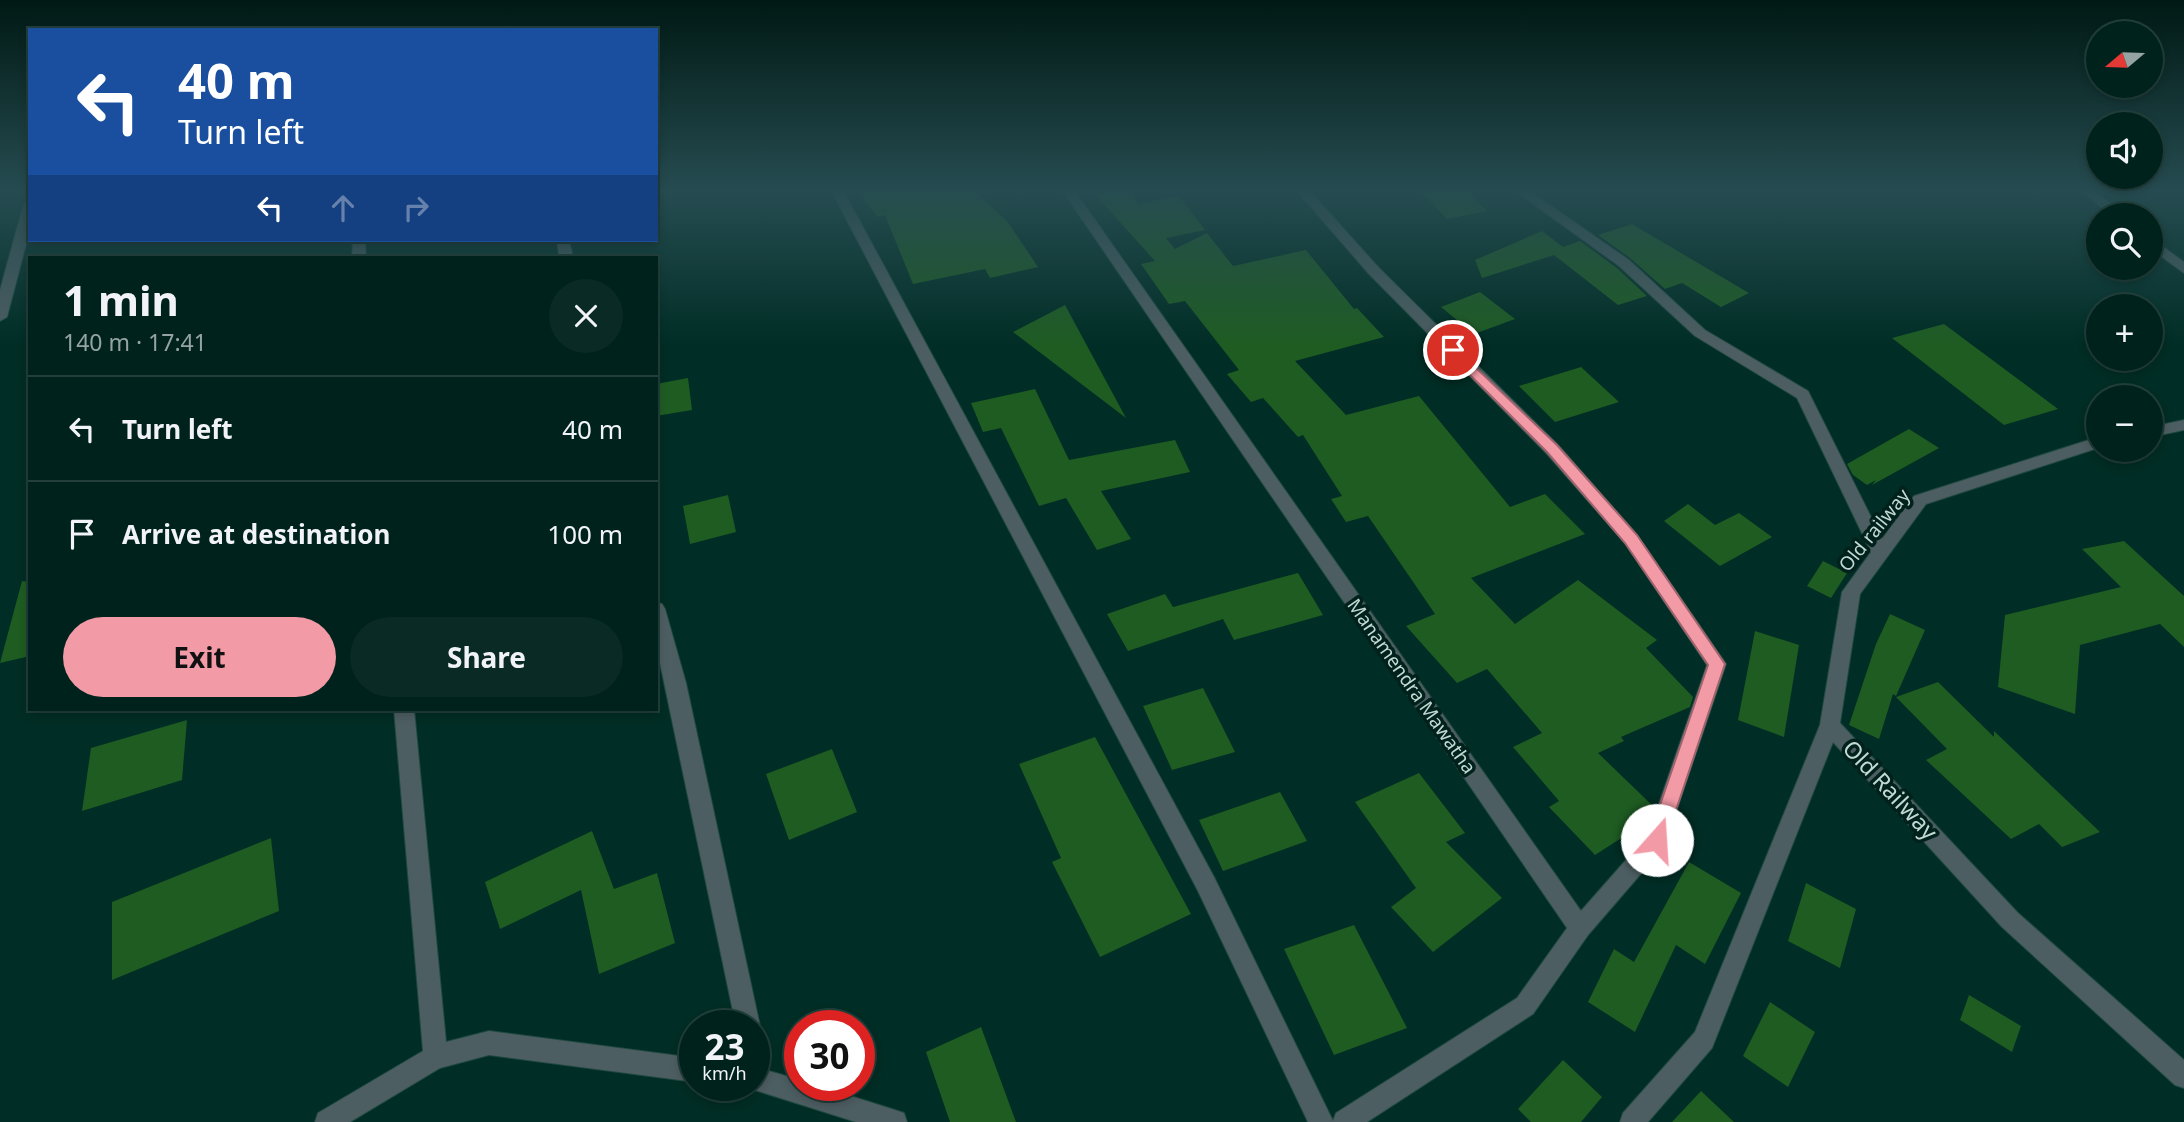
<!DOCTYPE html>
<meta charset="utf-8">
<style>
body{margin:0;font-family:"Noto Sans",sans-serif;background:#0a2a25;color:#f1f3f6;height:100vh;display:flex;flex-direction:column;font-size:26px;white-space:nowrap}
*{box-sizing:border-box;margin:0}
p{font-size:23px;color:#95a4a3}
.icon{flex:none;width:38px;height:38px;fill:none;stroke:currentColor;stroke-width:2;stroke-linecap:round;stroke-linejoin:round}
.map{position:relative;flex:1;overflow:hidden}
.details{position:absolute;left:28px;top:256px;width:630px;height:455px;display:flex;flex-direction:column;background:#00221c;border-radius:0px;box-shadow:0 4px 10px #0003,0 0 0 2px #223f3b}
.details>*{flex:none}
.guide{position:absolute;left:28px;top:28px;width:630px;height:214px;border-radius:0px;box-shadow:0 4px 10px #0003,0 0 0 2px #223f3b;background:#1a4fa0;color:#fff;overflow:hidden}
.needle{width:46px;rotate:251deg}
.buttons{position:absolute;left:2086px;top:21px;display:grid;gap:14px}
.buttons a{display:grid;place-items:center;width:77px;height:77px;border-radius:50%;background:#00221c;box-shadow:0 4px 10px #0003,0 0 0 2px #223f3b;font-size:35px}
.speed{position:absolute;left:679px;top:1010px;display:flex;gap:14px;font-size:35px;font-weight:700;text-align:center}
.speed>*{display:grid;place-content:center;width:91px;height:91px;border-radius:50%;background:#00221c;box-shadow:0 4px 10px #0003,0 0 0 2px #223f3b;line-height:1}
.speed small{font-size:18px;font-weight:400}
.speed .limit{border:10px solid #d22;background:#fff;color:#111}
.pin{position:absolute;display:grid;place-items:center;width:60px;height:60px;color:#fff;margin:-30px;border:4px solid #fff;border-radius:50%;box-shadow:0 2px 7px #0007}
.me{position:absolute;width:77px;margin:-38px;rotate:19deg;stroke-linejoin:round;filter:drop-shadow(0 0 5px #0008)}
.turn{display:flex;align-items:center;gap:24px;height:147px;padding:0 35px;font-size:32px}
.turn .icon{width:91px;height:91px;stroke-width:2.5}
.turn b{display:block;font-size:49px;line-height:60px}
.lanes{display:flex;align-items:center;height:66px;padding:0 35px;background:#0003;justify-content:center;gap:35px;direction:ltr}
.lanes .off{opacity:.35}
.round{display:grid;place-items:center;flex:none;width:74px;height:74px;border-radius:37px;background:#0a2a25}
.overview{display:flex;align-items:center;justify-content:space-between;height:119px;padding:0 35px}
h1{font-size:42px;font-weight:700;line-height:52px}
.cta{display:flex;gap:14px;margin-top:auto;padding:14px 35px}
.cta a{flex:1;height:80px;border-radius:42px;background:#f39aa7;color:#111;font-size:28px;font-weight:700;line-height:80px;text-align:center}
.cta a+a{background:#0a2a25;color:#f1f3f6}
ul{padding:0;list-style:none}
li{display:flex;align-items:center;gap:21px;height:105px;padding:0 35px;border-top:2px solid #223f3b}
li div{flex:1}
li b{display:block;font-size:26px}
li em{font-style:normal}
.map>svg:first-child{display:block}
</style>
<div class="map">
<svg width="2184" height="1122" viewBox="0 0 2184 1122">
<rect width="100%" height="100%" fill="#002d25"/>
<path fill="#1e5c22" d="M855,190H974L1007,221L1038,267L990,278L985,269L913,284L885,215L878,217Z
M1091,190H1127L1139,204L1179,196L1205,230L1166,238L1175,249L1207,233L1233,266L1306,250L1354,309L1357,308L1384,337L1295,361L1346,415L1419,396L1510,507L1545,494L1585,534L1471,578L1515,624L1578,580L1657,640L1646,648L1693,697L1690,707L1621,737L1624,741L1598,753L1655,808L1651,819L1595,855L1549,807L1559,801L1513,747L1542,733L1487,669L1457,683L1406,626L1435,614L1368,516L1346,522L1331,499L1342,496L1303,435L1298,437L1263,398L1251,402L1227,374L1239,370L1185,301L1169,304L1141,264L1155,261Z
M1419,190H1466L1487,211L1447,219Z
M1632,224L1642,230L1749,293L1721,307L1682,283L1665,289L1630,258L1598,235Z
M1542,231L1563,247L1580,241L1617,268L1647,296L1618,305L1554,255L1482,278L1475,260Z
M1480,292L1515,319L1474,334L1441,307Z
M1065,305L1126,418L1013,332Z
M1944,324L2058,409L2004,425L1892,338Z
M1581,367L1619,402L1555,422L1519,386Z
M688,378L692,410L656,416V384Z
M1035,389L1069,460L1175,440L1190,472L1101,491L1131,539L1097,550L1066,498L1039,506L1001,428L983,432L971,403Z
M1909,429L1939,448L1872,485L1876,480L1867,485L1853,475L1847,464Z
M728,495L736,532L690,544L683,506Z
M1688,504L1715,525L1739,513L1772,537L1720,566L1664,521Z
M2124,541L2184,596V647L2160,624L2080,645L2075,714L1998,687L2005,615L2121,587L2082,549Z
M1823,561L1847,573L1831,598L1807,586Z
M1298,573L1323,615L1234,640L1223,619L1128,651L1107,614L1165,594L1173,607Z
M22,581L30,582V656L0,663Z
M1890,614L1925,630L1896,696L1893,694L1879,739L1849,725L1876,644Z
M1755,631L1799,645L1784,737L1738,720Z
M1938,682L1994,737V731L2100,832L2062,847L2039,824L2011,839L1926,760L1947,749L1896,697Z
M1203,688L1235,752L1172,770L1143,706Z
M187,720L182,780L82,811L91,748Z
M1095,737L1191,914L1100,957L1052,862L1061,858L1019,764Z
M832,749L857,812L789,840L766,774Z
M1419,773L1465,833L1446,842L1502,898L1433,952L1391,907L1416,888L1355,802Z
M1280,792L1307,841L1223,871L1199,820Z
M592,831L614,889L657,873L675,943L599,974L581,890L500,929L485,882Z
M271,838L279,911L112,980V902Z
M1689,862L1741,893L1705,964L1676,945L1635,1032L1588,1002L1614,949L1634,962Z
M1806,883L1856,909L1840,968L1788,941Z
M1354,925L1407,1028L1334,1055L1284,949Z
M1969,995L2021,1026L2012,1052L1960,1020Z
M1770,1002L1815,1032L1788,1087L1743,1056Z
M981,1027L1016,1122H950L926,1052Z
M1563,1060L1602,1097L1581,1122H1531L1518,1109Z
M1701,1091L1734,1122H1672Z"/>
<g fill="none" stroke-linecap="round" stroke-linejoin="round">
<g stroke="#1f4941" stroke-width="2">
<path id="street" d="M831,190H843L1214,877L1333,1121L1336,1113L1517,998L1567,928L1062,190H1074L1581,911L1648,835L1707,665L1625,543L1546,453L1369,274L1296,190H1309L1379,268L1558,445L1637,535L1726,664L1664,847L1588,935L1533,1014L1367,1122H1308L1198,891Z
M1514,190H1528L1629,260L1705,330L1808,391L1882,539L1914,496L2098,437V448L1926,504L1860,594L1840,723L2018,913L2184,1060V1088L2175,1085L2002,927L1833,742L1712,1048L1648,1122H1620L1623,1113L1695,1032L1820,725L1842,592L1871,552L1797,398L1695,336L1619,266Z
M2080,190H2093L2125,215H2110Z
M30,199V229L7,317L0,321V290L24,203Z
M2151,238L2184,262V273L2151,249Z
M353,240H365L366,257H352Z
M557,240H569L573,257H559Z
M2184,420V430L2151,437V427Z
M656,602L662,604L665,609L686,683L760,1026L754,1035V1026H736L656,644Z
M394,709H414L446,1042L489,1031L695,1058V1082L489,1055L440,1068L350,1122H315L318,1113L423,1051Z
M754,1045L762,1049L769,1071L800,1080V1085H816L895,1110L904,1113L907,1122H856L745,1087L754,1085Z"/>
</g>
<use href="#street" fill="#4d5e62" fill-rule="evenodd"/>
</g>
<linearGradient id="sky" x2="0" y2="1"><stop stop-color="#001914"/><stop offset="0.55" stop-color="#264c51"/><stop offset="1" stop-color="#264c51" stop-opacity="0"/></linearGradient>
<rect width="2184" height="347" fill="url(#sky)"/>
<path fill="#f39aa7" stroke="#9e646d" stroke-width="2" d="M1453,346L1557,445L1637,535L1725,664L1664,846L1657,849L1650,846L1648,840L1708,665L1625,543L1547,452L1448,353L1446,350Z"/>
<g text-anchor="middle" stroke-width="7" stroke-linejoin="round" paint-order="stroke">
<g font-size="19" fill="#c3d9d3" stroke="#01221c">
<text transform="translate(1874 530) rotate(-51)" y="7">Old railway</text>
<text transform="translate(1412 686) rotate(55)" y="7">Manamendra Mawatha</text>
</g>
<g font-size="23" fill="#c3d9d3" stroke="#01221c">
<text transform="translate(1890 790) rotate(47)" y="8">Old Railway</text>
</g>
</g>
</svg>
<div class="buttons">
<a><svg class="needle" viewBox="-14 -14 28 28"><path d="M0-13l5 13h-10z" fill="#e53935"/><path d="M0 13l5-13h-10z" fill="#95a4a3"/></svg></a>
<a><svg class="icon" aria-label="sound" viewBox="0 0 24 24"><path d="M4 9h4l5-4v14l-5-4H4zM17 9q2 3 0 6"/></svg></a>
<a><svg class="icon" aria-label="search" viewBox="0 0 24 24"><circle cx="10" cy="10" r="6"/><path d="M15 15l6 6"/></svg></a>
<a>+</a>
<a>−</a>
</div>
<div class="speed"><div>23<small>km/h</small></div><div class="limit">30</div></div>
<div class="pin" style="left:1453px;top:350px;background:#d93025"><svg class="icon" aria-label="arrive" viewBox="0 0 24 24"><path d="M6 21V4h12l-3 4 3 4H6"/></svg></div>
<svg class="me" style="left:1657px;top:840px" viewBox="-20 -20 40 40"><circle r="19" fill="#fff"/><path d="M0-13L10 11 0 6-10 11z" fill="#f39aa7"/></svg>
<div class="guide">
<div class="turn"><svg class="icon" aria-label="left" viewBox="0 0 24 24"><path d="M17 20v-9H6M10 6l-5 5 5 5"/></svg><div><b>40 m</b>Turn left</div></div>
<div class="lanes"><svg class="icon" aria-label="left" viewBox="0 0 24 24"><path d="M17 20v-9H6M10 6l-5 5 5 5"/></svg><svg class="icon off" aria-label="ahead" viewBox="0 0 24 24"><path d="M12 20V5M6 11l6-6 6 6"/></svg><svg class="icon off" aria-label="right" viewBox="0 0 24 24"><path d="M7 20v-9h11M14 6l5 5-5 5"/></svg></div>
</div>
<section class="details">
<div class="overview"><div><h1>1 min</h1><p>140 m · 17:41</p></div><a class="round"><svg class="icon" aria-label="close" viewBox="0 0 24 24"><path d="M6 6l12 12M18 6L6 18"/></svg></a></div>
<ul>
<li><svg class="icon" aria-label="left" viewBox="0 0 24 24"><path d="M17 20v-9H6M10 6l-5 5 5 5"/></svg><div><b>Turn left</b></div><em>40 m</em></li>
<li><svg class="icon" aria-label="arrive" viewBox="0 0 24 24"><path d="M6 21V4h12l-3 4 3 4H6"/></svg><div><b>Arrive at destination</b></div><em>100 m</em></li>
</ul>
<div class="cta"><a>Exit</a><a>Share</a></div>
</section>
</div>
